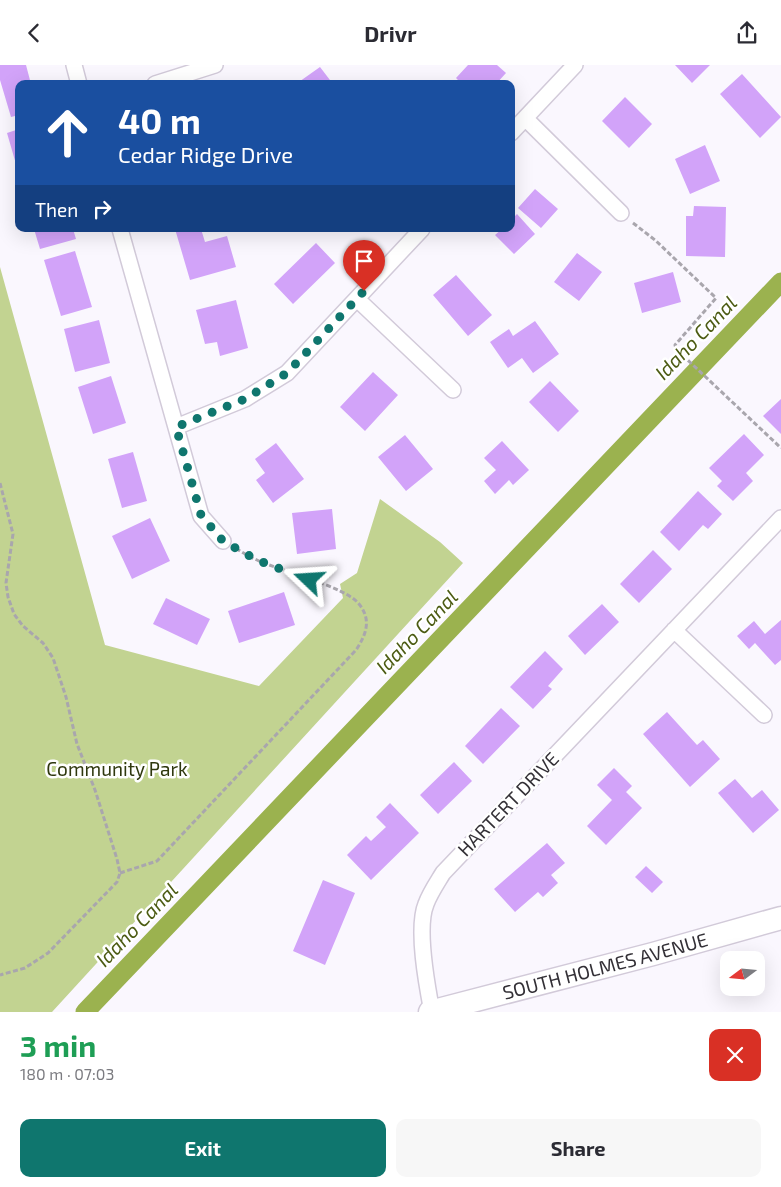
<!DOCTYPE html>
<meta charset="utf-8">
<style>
body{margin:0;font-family:"Exo 2",sans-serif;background:#f7f7f7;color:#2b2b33;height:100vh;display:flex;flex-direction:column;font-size:19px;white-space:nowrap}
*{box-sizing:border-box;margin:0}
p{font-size:16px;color:#7c7c81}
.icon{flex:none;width:28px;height:28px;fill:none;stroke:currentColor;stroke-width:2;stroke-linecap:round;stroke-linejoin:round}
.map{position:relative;height:947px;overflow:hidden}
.details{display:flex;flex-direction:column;background:#fff;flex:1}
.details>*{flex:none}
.guide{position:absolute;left:15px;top:15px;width:500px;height:152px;border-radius:10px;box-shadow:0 5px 20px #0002;background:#1a4fa0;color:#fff;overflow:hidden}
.needle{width:32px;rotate:254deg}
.controls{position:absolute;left:720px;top:886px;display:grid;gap:10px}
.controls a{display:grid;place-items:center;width:45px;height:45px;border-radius:10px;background:#fff;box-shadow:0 5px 20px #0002;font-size:25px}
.pin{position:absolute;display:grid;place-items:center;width:42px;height:42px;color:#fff;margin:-51px -21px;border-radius:50% 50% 50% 0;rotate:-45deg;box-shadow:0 0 5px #0007}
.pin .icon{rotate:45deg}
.me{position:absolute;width:55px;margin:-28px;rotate:290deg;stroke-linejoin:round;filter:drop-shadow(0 0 4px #0008)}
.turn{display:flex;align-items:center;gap:18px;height:105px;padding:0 20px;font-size:22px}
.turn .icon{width:65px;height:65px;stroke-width:2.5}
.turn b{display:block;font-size:35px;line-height:42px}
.then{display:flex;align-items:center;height:48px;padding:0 20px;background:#0003;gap:10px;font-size:19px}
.round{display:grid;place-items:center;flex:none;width:52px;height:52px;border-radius:10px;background:#f7f7f7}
.headline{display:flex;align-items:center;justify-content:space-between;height:85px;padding:0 20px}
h1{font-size:30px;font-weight:700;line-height:38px;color:#1e9e55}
.button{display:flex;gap:10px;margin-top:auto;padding:10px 20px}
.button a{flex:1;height:58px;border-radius:10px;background:#0f766e;color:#fff;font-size:20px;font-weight:700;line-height:58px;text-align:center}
.button a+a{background:#f7f7f7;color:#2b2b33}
header{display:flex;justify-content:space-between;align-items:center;height:65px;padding:0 20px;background:#fff;font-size:22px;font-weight:700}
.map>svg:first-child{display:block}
</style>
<header><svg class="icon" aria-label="back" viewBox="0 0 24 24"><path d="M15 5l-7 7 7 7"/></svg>Drivr<svg class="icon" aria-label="share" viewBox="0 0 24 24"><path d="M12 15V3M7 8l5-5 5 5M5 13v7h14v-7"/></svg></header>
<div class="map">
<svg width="781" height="947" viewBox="0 0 781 947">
<rect width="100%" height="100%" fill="#faf7fe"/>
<path fill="#c2d391" d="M0,202L105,580L259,621L343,533L340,519L357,508L380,434L440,477L463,498L52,947H0Z"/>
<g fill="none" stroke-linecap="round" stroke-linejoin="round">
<path stroke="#9bb24f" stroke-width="19" d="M85,947L781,217"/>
</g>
<path fill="#d2a3f9" d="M0,0H26L31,19H19V50L11,52L0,15Z
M468,0H497L506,8L496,19H462L456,13Z
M675,0H710L692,18Z
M320,2L333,19H296Z
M742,9L781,52L760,73L720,29Z
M625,32L652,59L629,83L602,56Z
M19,64V106H18L7,68Z
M705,80L720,116L690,129L675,94Z
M535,124L558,144L541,163L518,143Z
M694,141L726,142L725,192L686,191V151H693Z
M517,149L535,169L514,189L495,170L502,164H511V155Z
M34,164H73L76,174L40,184Z
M175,164H201L205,177L227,171L236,202L190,215Z
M316,178L335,198L293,239L274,219Z
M75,186L92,242L61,251L44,195Z
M577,188L602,207L579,236L554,217Z
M673,207L681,237L642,248L634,218Z
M456,210L492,250L468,271L433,230Z
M236,235L248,283L220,291L217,277L205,279L196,245Z
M99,255L110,298L75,307L64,264Z
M535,256L559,289L533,308L522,293L508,303L490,277L509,264L513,271Z
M373,307L398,330L365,366L340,342Z
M111,311L126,358L93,369L78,322Z
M550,316L579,346L558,367L529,337Z
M781,334V369L763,351Z
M744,369L764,390L746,408L753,416L733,436L717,421L722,416L709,403Z
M405,370L433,404L406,426L378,392Z
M502,376L529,405L513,420L509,415L495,429L484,416L496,405L484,393Z
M276,378L304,414L273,438L256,415L265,408L255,394Z
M133,387L147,436L122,443L108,394Z
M698,426L722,449L708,464L703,460L679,486L660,467Z
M332,444L336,484L297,489L292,448Z
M150,453L170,496L132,514L112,471Z
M653,485L672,504L639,538L620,519Z
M284,527L295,560L239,578L228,546Z
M166,533L210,554L197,580L153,559Z
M602,539L619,557L585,590L568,571Z
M781,555V595L775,600L755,578L749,584L737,571L754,556L765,569Z
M545,586L563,604L548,621L552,624L533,644L510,622Z
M501,643L520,661L483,699L465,681Z
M667,647L697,680L703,675L720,694L690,722L643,669Z
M454,697L472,716L438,749L420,730Z
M614,703L632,721L626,727L642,743L606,780L587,761L612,735L597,720Z
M735,714L752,733L762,725L779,745L753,768L718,728Z
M390,738L419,768L371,815L347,790L366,771L371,776L386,762L376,752Z
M547,778L565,798L551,810L558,818L543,832L538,827L515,847L494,824Z
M646,801L663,817L652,828L635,812Z
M323,815L355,828L325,900L293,886Z"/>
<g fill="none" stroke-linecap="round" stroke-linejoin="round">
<g stroke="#d2cad9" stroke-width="18">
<path id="minor" d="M74,0L79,19
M155,19L215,0
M525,53L621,148
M511,68L575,0
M120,164L201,451L223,476
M357,234L453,325
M176,362L245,334L287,308L422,164
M674,565L764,650
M432,947C427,921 416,863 426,839C430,828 437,818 443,808L781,453"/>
</g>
<g stroke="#d2cad9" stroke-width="25">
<g id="secondary">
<path id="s1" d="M430,947L653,889L781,853"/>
</g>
</g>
<path stroke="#a9a6ad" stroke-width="3" stroke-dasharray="5 2.5" stroke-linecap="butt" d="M633,158L655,175L716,233L675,280L676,284L781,383
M0,418L13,469L6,518L8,532L14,549L23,561L43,578L53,593L66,632L77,679L95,725L117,794L120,808L117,817L48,888L25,903L0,910
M120,808L157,796L356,585C366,570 372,555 359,539C345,521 280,506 257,495C250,492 243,488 237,484"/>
<use href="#minor" stroke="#fff" stroke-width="15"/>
<use href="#secondary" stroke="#fff" stroke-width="22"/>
</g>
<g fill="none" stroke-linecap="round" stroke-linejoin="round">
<path stroke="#0f766e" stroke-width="9" stroke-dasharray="0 16.2" d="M309,515L257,495L223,476L201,450L176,362L245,334L287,308L364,226"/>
</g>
<g text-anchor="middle" stroke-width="5" stroke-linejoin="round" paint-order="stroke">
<g font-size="19" fill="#2f380e" stroke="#fff">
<text x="117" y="711">Community Park</text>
</g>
<g font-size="19" fill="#333036" stroke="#fff">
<text transform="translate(508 739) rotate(-46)" y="7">HARTERT DRIVE</text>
<text dy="7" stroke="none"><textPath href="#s1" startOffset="181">SOUTH HOLMES AVENUE</textPath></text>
</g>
<g font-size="20" font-style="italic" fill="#4c5b13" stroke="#fff">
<text transform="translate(696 273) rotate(-46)" y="7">Idaho Canal</text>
<text transform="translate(417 567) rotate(-46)" y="7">Idaho Canal</text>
<text transform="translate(137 860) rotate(-46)" y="7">Idaho Canal</text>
</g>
</g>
</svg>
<div class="controls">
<a><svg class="needle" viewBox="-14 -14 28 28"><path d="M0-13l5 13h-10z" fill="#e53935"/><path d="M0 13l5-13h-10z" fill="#7c7c81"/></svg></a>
</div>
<div class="pin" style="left:364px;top:226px;background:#d93025"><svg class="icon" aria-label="arrive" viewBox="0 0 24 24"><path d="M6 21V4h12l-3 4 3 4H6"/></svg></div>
<svg class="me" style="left:309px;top:515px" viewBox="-20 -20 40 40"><path d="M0-17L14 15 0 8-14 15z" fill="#0f766e" stroke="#fff" stroke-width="4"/></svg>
<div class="guide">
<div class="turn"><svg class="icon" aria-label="ahead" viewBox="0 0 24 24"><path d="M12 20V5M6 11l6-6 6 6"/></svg><div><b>40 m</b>Cedar Ridge Drive</div></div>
<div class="then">Then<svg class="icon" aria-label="right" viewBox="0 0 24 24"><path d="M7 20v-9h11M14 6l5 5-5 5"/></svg></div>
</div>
</div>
<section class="details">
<div class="headline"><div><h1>3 min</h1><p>180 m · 07:03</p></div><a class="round" style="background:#d93025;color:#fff"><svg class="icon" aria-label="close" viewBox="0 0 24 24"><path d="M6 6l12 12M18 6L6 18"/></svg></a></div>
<div class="button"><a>Exit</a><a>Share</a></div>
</section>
